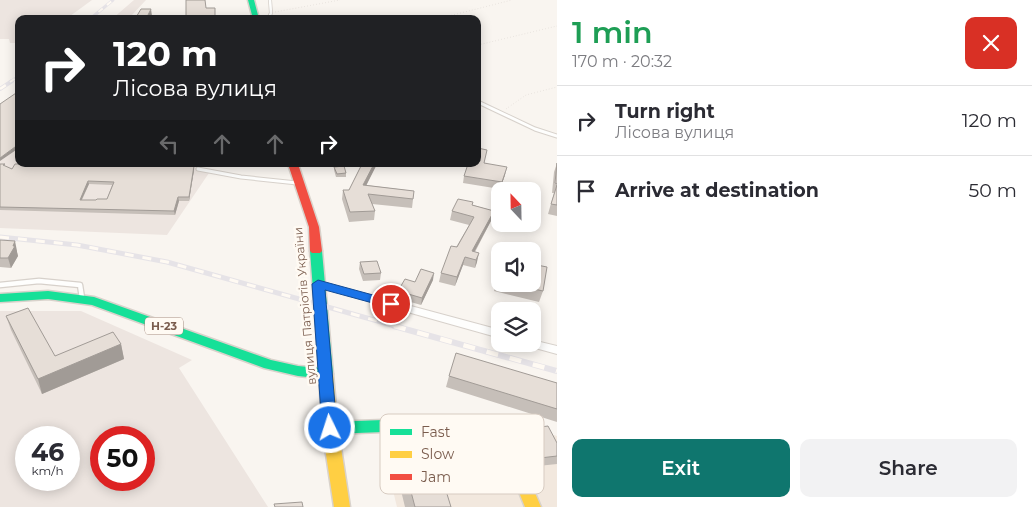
<!DOCTYPE html>
<meta charset="utf-8">
<style>
body{margin:0;font-family:Montserrat,sans-serif;background:#f2f2f3;color:#2b2b33;height:100vh;display:flex;flex-direction:column;font-size:19px;white-space:nowrap}
*{box-sizing:border-box;margin:0}
p{font-size:16px;color:#7c7c81}
.icon{flex:none;width:28px;height:28px;fill:none;stroke:currentColor;stroke-width:2;stroke-linecap:round;stroke-linejoin:round}
.map{position:relative;flex:1;overflow:hidden}
.side{display:flex;flex-direction:column;background:#fff;width:475px}
.side>*{flex:none}
.guide{position:absolute;left:15px;top:15px;width:466px;height:152px;border-radius:10px;box-shadow:0 2px 12px #0003;background:#202124;color:#fff;overflow:hidden}
.needle{width:32px;rotate:338deg}
.buttons{position:absolute;left:491px;top:182px;display:grid;gap:10px}
.buttons a{display:grid;place-items:center;width:50px;height:50px;border-radius:10px;background:#fff;box-shadow:0 2px 12px #0003;font-size:25px}
.speed{position:absolute;left:15px;top:426px;display:flex;gap:10px;font-size:25px;font-weight:700;text-align:center}
.speed>*{display:grid;place-content:center;width:65px;height:65px;border-radius:50%;background:#fff;box-shadow:0 2px 12px #0003;line-height:1}
.speed small{font-size:12px;font-weight:400}
.speed .limit{border:8px solid #d22;background:#fff;color:#111}
.pin{position:absolute;display:grid;place-items:center;width:42px;height:42px;color:#fff;margin:-21px;border:2px solid #fff;border-radius:50%;box-shadow:0 1px 5px #0007}
.me{position:absolute;width:55px;margin:-28px;rotate:356deg;stroke-linejoin:round;filter:drop-shadow(0 0 4px #0008)}
.turn{display:flex;align-items:center;gap:18px;height:105px;padding:0 15px;font-size:22px}
.turn .icon{width:65px;height:65px;stroke-width:2.5}
.turn b{display:block;font-size:35px;line-height:42px}
.lanes{display:flex;align-items:center;height:48px;padding:0 15px;background:#0003;justify-content:center;gap:25px;direction:ltr}
.lanes .off{opacity:.35}
.round{display:grid;place-items:center;flex:none;width:52px;height:52px;border-radius:10px;background:#f2f2f3}
.head{display:flex;align-items:center;justify-content:space-between;height:85px;padding:0 15px}
h1{font-size:30px;font-weight:600;line-height:38px;color:#1e9e55}
.action{display:flex;gap:10px;margin-top:auto;padding:10px 15px}
.action a{flex:1;height:58px;border-radius:10px;background:#0f766e;color:#fff;font-size:20px;font-weight:600;line-height:58px;text-align:center}
.action a+a{background:#f2f2f3;color:#2b2b33}
ul{padding:0;list-style:none}
li{display:flex;align-items:center;gap:15px;height:70px;padding:0 15px;border-top:1px solid #e1e1e2}
li div{flex:1}
li b{display:block;font-size:19px}
li em{font-style:normal}
main{display:flex;flex:1;min-height:0}
.map>svg:first-child{display:block}
</style>
<main>
<div class="map">
<svg width="557" height="507" viewBox="0 0 557 507">
<rect width="100%" height="100%" fill="#f9f5f0"/>
<path fill="#f2e8de" d="M485,431H540L557,436V507H397L380,438Z"/>
<path fill="#ede5e0" fill-rule="evenodd" d="M0,0H92L66,19H19V43H10L9,39H0Z
M134,0H146L131,16L137,17L136,19H112Z
M19,94V164H181L211,170L167,235L0,228V107Z
M0,311H81L192,360L179,368L268,507H0ZM26,438H69V480H26ZM101,438H144V480H101Z"/>
<g fill="none" stroke-linecap="round" stroke-linejoin="round">
<g stroke="#d7d1cb" stroke-width="4">
<path id="lane-far2" d="M268,19L271,13L270,0"/>
</g>
<g stroke="#d7d1cb" stroke-width="5">
<path id="lane-far1" d="M478,102L535,129L557,136
M198,169L241,177L297,183"/>
</g>
<g stroke="#d7d1cb" stroke-width="7">
<path id="lane" d="M0,285L39,281L80,285L82,298"/>
</g>
<g stroke="#d7d1cb" stroke-width="2">
<path id="street" d="M318,281L500,330V338L315,286L313,284Z
M532,340L557,346V354L528,346L527,344H532Z"/>
</g>
<g stroke="#d9d2cb" stroke-width="3">
<path id="fast" d="M248,0H254L259,19H253Z
M316,248L322,251L333,374L331,378L326,379L298,376L264,368L92,305L48,299L0,302V294L48,291L94,297L271,360L298,366L319,368L310,251Z
M410,419L415,421L417,425L415,429L410,431L330,434L325,432L322,428L325,424L330,422Z"/>
</g>
<g stroke="#d9d2cb" stroke-width="3">
<path id="slow" d="M326,369L331,370L333,374L338,428L350,507H334L322,428L319,374L321,370Z
M487,416L506,425L541,507H525L495,433C479,425 467,432 452,427L450,423L452,419Z"/>
</g>
<g stroke="#d9d2cb" stroke-width="3">
<path id="jam" d="M288,164H298L319,227L322,251L320,253H312L310,251L309,227Z"/>
</g>
<path stroke="#dcd5d0" stroke-width="1" stroke-dasharray="0.5 2.5" stroke-linecap="butt" d="M275,12L340,0
M437,19L512,0
M478,45L557,26
M506,109L526,95L557,87"/>
<use href="#lane-far2" stroke="#fefefd" stroke-width="2.5"/>
<use href="#lane-far1" stroke="#fefefd" stroke-width="3"/>
<use href="#lane" stroke="#fefefd" stroke-width="4.5"/>
<use href="#street" fill="#fefefd" fill-rule="evenodd"/>
<use href="#fast" fill="#16e098" fill-rule="evenodd"/>
<use href="#slow" fill="#ffcf43" fill-rule="evenodd"/>
<use href="#jam" fill="#f24e42" fill-rule="evenodd"/>
<g stroke="#e6e3e7" stroke-width="3">
<path id="rail-far3" d="M90,19L113,0
M10,82L19,76"/>
</g>
<g stroke="#e6e3e7" stroke-width="4">
<path id="rail-far2" d="M0,89L12,81"/>
</g>
<g stroke="#e6e3e7" stroke-width="5">
<path id="rail-far1" d="M0,237L77,245L167,262L399,327"/>
</g>
<g stroke="#e6e3e7" stroke-width="6">
<path id="rail" d="M394,326L557,371"/>
</g>
<use href="#rail-far3" stroke="#fffaf3" stroke-width="2" stroke-dasharray="5.5" stroke-linecap="butt"/>
<use href="#rail-far2" stroke="#fffaf3" stroke-width="2.5" stroke-dasharray="7" stroke-linecap="butt"/>
<use href="#rail-far1" stroke="#fffaf3" stroke-width="3" stroke-dasharray="9" stroke-linecap="butt"/>
<use href="#rail" stroke="#fffaf3" stroke-width="4.5" stroke-dasharray="12" stroke-linecap="butt"/>
</g>
<path fill="#c6bfb9" fill-rule="evenodd" d="M484,163L505,175L500,189L463,183L464,176Z
M557,163V216L548,214L554,193H552L554,172Z
M0,164L12,169L181,166L194,170L189,201H179L175,215L0,210ZM89,184L112,185L107,199L96,200H82Z
M362,164H377L366,185L414,191L412,208L372,204L375,211L374,220L349,222L342,199L343,190H349Z
M334,167L346,173V177H336L334,170Z
M473,205L494,211L492,219L475,252L477,262L475,268L463,265L455,286L439,282L441,273L469,225L450,220L452,211Z
M0,240L17,251V252L18,256L11,268L0,267Z
M360,262L381,273L380,280L363,281L359,269Z
M500,268V284H532L543,291L539,302L494,291Z
M433,280L421,305L397,298L398,291Z
M6,316L55,356L121,344L124,359L42,394L11,330Z
M449,376L557,383V422L446,387Z
M393,423L479,439L473,461L437,463L451,507H405L390,445Z
M525,429L557,443V464L538,466L523,437Z"/>
<path fill="#a19b96" d="M151,9L152,16L151,19H146Z
M19,144V148L0,161V158Z
M374,164H377L362,194L363,185Z
M194,166V170L189,201V197Z
M507,167L505,175L500,189L502,182Z
M88,181L89,184L80,203V200Z
M178,197L179,201L175,215L174,211Z
M494,211L492,219L471,258L472,251Z
M15,241L17,251V252L18,256L11,268L8,258Z
M479,253L477,262L475,268L476,260Z
M465,257L463,265L455,286L457,277Z
M434,273L433,280L421,305L422,298Z
M121,344L124,359L42,394L38,379Z"/>
<path fill="#e6ded7" stroke="#a19b96" fill-rule="evenodd" d="M186,0H205L206,8H215V19H186Z
M141,9H151L146,19H135Z
M19,91V144L0,158V104Z
M478,148L487,150L484,163L507,167L502,182L464,176L468,164H478Z
M557,163V184L555,183Z
M0,164H5L3,165L12,169L15,164H180L179,166H194L189,197H178L174,211L0,207ZM88,181L114,182L107,199H97L96,200H80Z
M362,164H374L363,185L414,191L413,199L368,194L375,211L350,212L343,190H349Z
M344,166L346,173L337,174L334,167Z
M557,185V205L551,204Z
M458,199L473,202L472,205L494,211L472,251L479,253L476,260L465,257L457,277L441,273L451,246L457,247L474,217L452,211Z
M0,240L15,241L13,246H15L8,258H0Z
M377,261L381,273L364,274L360,262Z
M532,264L547,267L543,291L512,284H532Z
M500,268V281L497,280Z
M421,269L434,273L422,298L398,291L405,279L415,282Z
M28,308L55,356L113,332L121,344L38,379L6,316Z
M456,353L557,383V409L449,376Z
M470,418L479,439L431,442L451,507H415L393,423Z
M548,426L557,443V456L540,458L525,429Z
M302,502L303,507H275L274,504Z"/>
<path fill="#1a73e8" stroke="#114b97" d="M318,280L395,301L397,304L391,308L325,290L337,428L335,433L330,434L324,433L322,428L312,284Z"/>
<g text-anchor="middle" stroke-width="5" stroke-linejoin="round" paint-order="stroke">
<rect fill="#fffaf3" stroke="#a28b7f" stroke-width="1" x="145" y="317.5" width="38" height="17" rx="4"/>
<g font-size="11" font-weight="bold" fill="#7a5c4d">
<text x="164" y="330">Н-23</text>
</g>
<g font-size="12" fill="#7a5c4d" stroke="#fffaf3">
<text transform="translate(305 306) rotate(-95)" y="4">вулиця Патріотів України</text>
</g>
</g>
<rect x="380" y="414" width="164" height="80" rx="8" fill="#fffaf3" stroke="#d7cbc1" stroke-width="1"/>
<rect x="390" y="429" width="22" height="6" fill="#16e098"/>
<rect x="390" y="451" width="22" height="7" fill="#ffcf43"/>
<rect x="390" y="474" width="22" height="6" fill="#f24e42"/>
<g font-size="14" fill="#7a5c4d">
<text x="421" y="437">Fast</text>
<text x="421" y="459">Slow</text>
<text x="421" y="482">Jam</text>
</g>
</svg>
<div class="buttons">
<a><svg class="needle" viewBox="-14 -14 28 28"><path d="M0-13l5 13h-10z" fill="#e53935"/><path d="M0 13l5-13h-10z" fill="#7c7c81"/></svg></a>
<a><svg class="icon" aria-label="sound" viewBox="0 0 24 24"><path d="M4 9h4l5-4v14l-5-4H4zM17 9q2 3 0 6"/></svg></a>
<a><svg class="icon" aria-label="layers" viewBox="0 0 24 24"><path d="M12 4l9 5-9 5-9-5zM3 14l9 5 9-5"/></svg></a>
</div>
<div class="speed"><div>46<small>km/h</small></div><div class="limit">50</div></div>
<div class="pin" style="left:391px;top:304px;background:#d93025"><svg class="icon" aria-label="arrive" viewBox="0 0 24 24"><path d="M6 21V4h12l-3 4 3 4H6"/></svg></div>
<svg class="me" style="left:330px;top:428px" viewBox="-20 -20 40 40"><circle r="17" fill="#1a73e8" stroke="#fff" stroke-width="3"/><path d="M0-11L8 9 0 5-8 9z" fill="#fff"/></svg>
<div class="guide">
<div class="turn"><svg class="icon" aria-label="right" viewBox="0 0 24 24"><path d="M7 20v-9h11M14 6l5 5-5 5"/></svg><div><b>120 m</b>Лісова вулиця</div></div>
<div class="lanes"><svg class="icon off" aria-label="left" viewBox="0 0 24 24"><path d="M17 20v-9H6M10 6l-5 5 5 5"/></svg><svg class="icon off" aria-label="ahead" viewBox="0 0 24 24"><path d="M12 20V5M6 11l6-6 6 6"/></svg><svg class="icon off" aria-label="ahead" viewBox="0 0 24 24"><path d="M12 20V5M6 11l6-6 6 6"/></svg><svg class="icon" aria-label="right" viewBox="0 0 24 24"><path d="M7 20v-9h11M14 6l5 5-5 5"/></svg></div>
</div>
</div>
<section class="side">
<div class="head"><div><h1>1 min</h1><p>170 m · 20:32</p></div><a class="round" style="background:#d93025;color:#fff"><svg class="icon" aria-label="close" viewBox="0 0 24 24"><path d="M6 6l12 12M18 6L6 18"/></svg></a></div>
<ul>
<li><svg class="icon" aria-label="right" viewBox="0 0 24 24"><path d="M7 20v-9h11M14 6l5 5-5 5"/></svg><div><b>Turn right</b><p>Лісова вулиця</p></div><em>120 m</em></li>
<li><svg class="icon" aria-label="arrive" viewBox="0 0 24 24"><path d="M6 21V4h12l-3 4 3 4H6"/></svg><div><b>Arrive at destination</b></div><em>50 m</em></li>
</ul>
<div class="action"><a>Exit</a><a>Share</a></div>
</section>
</main>
